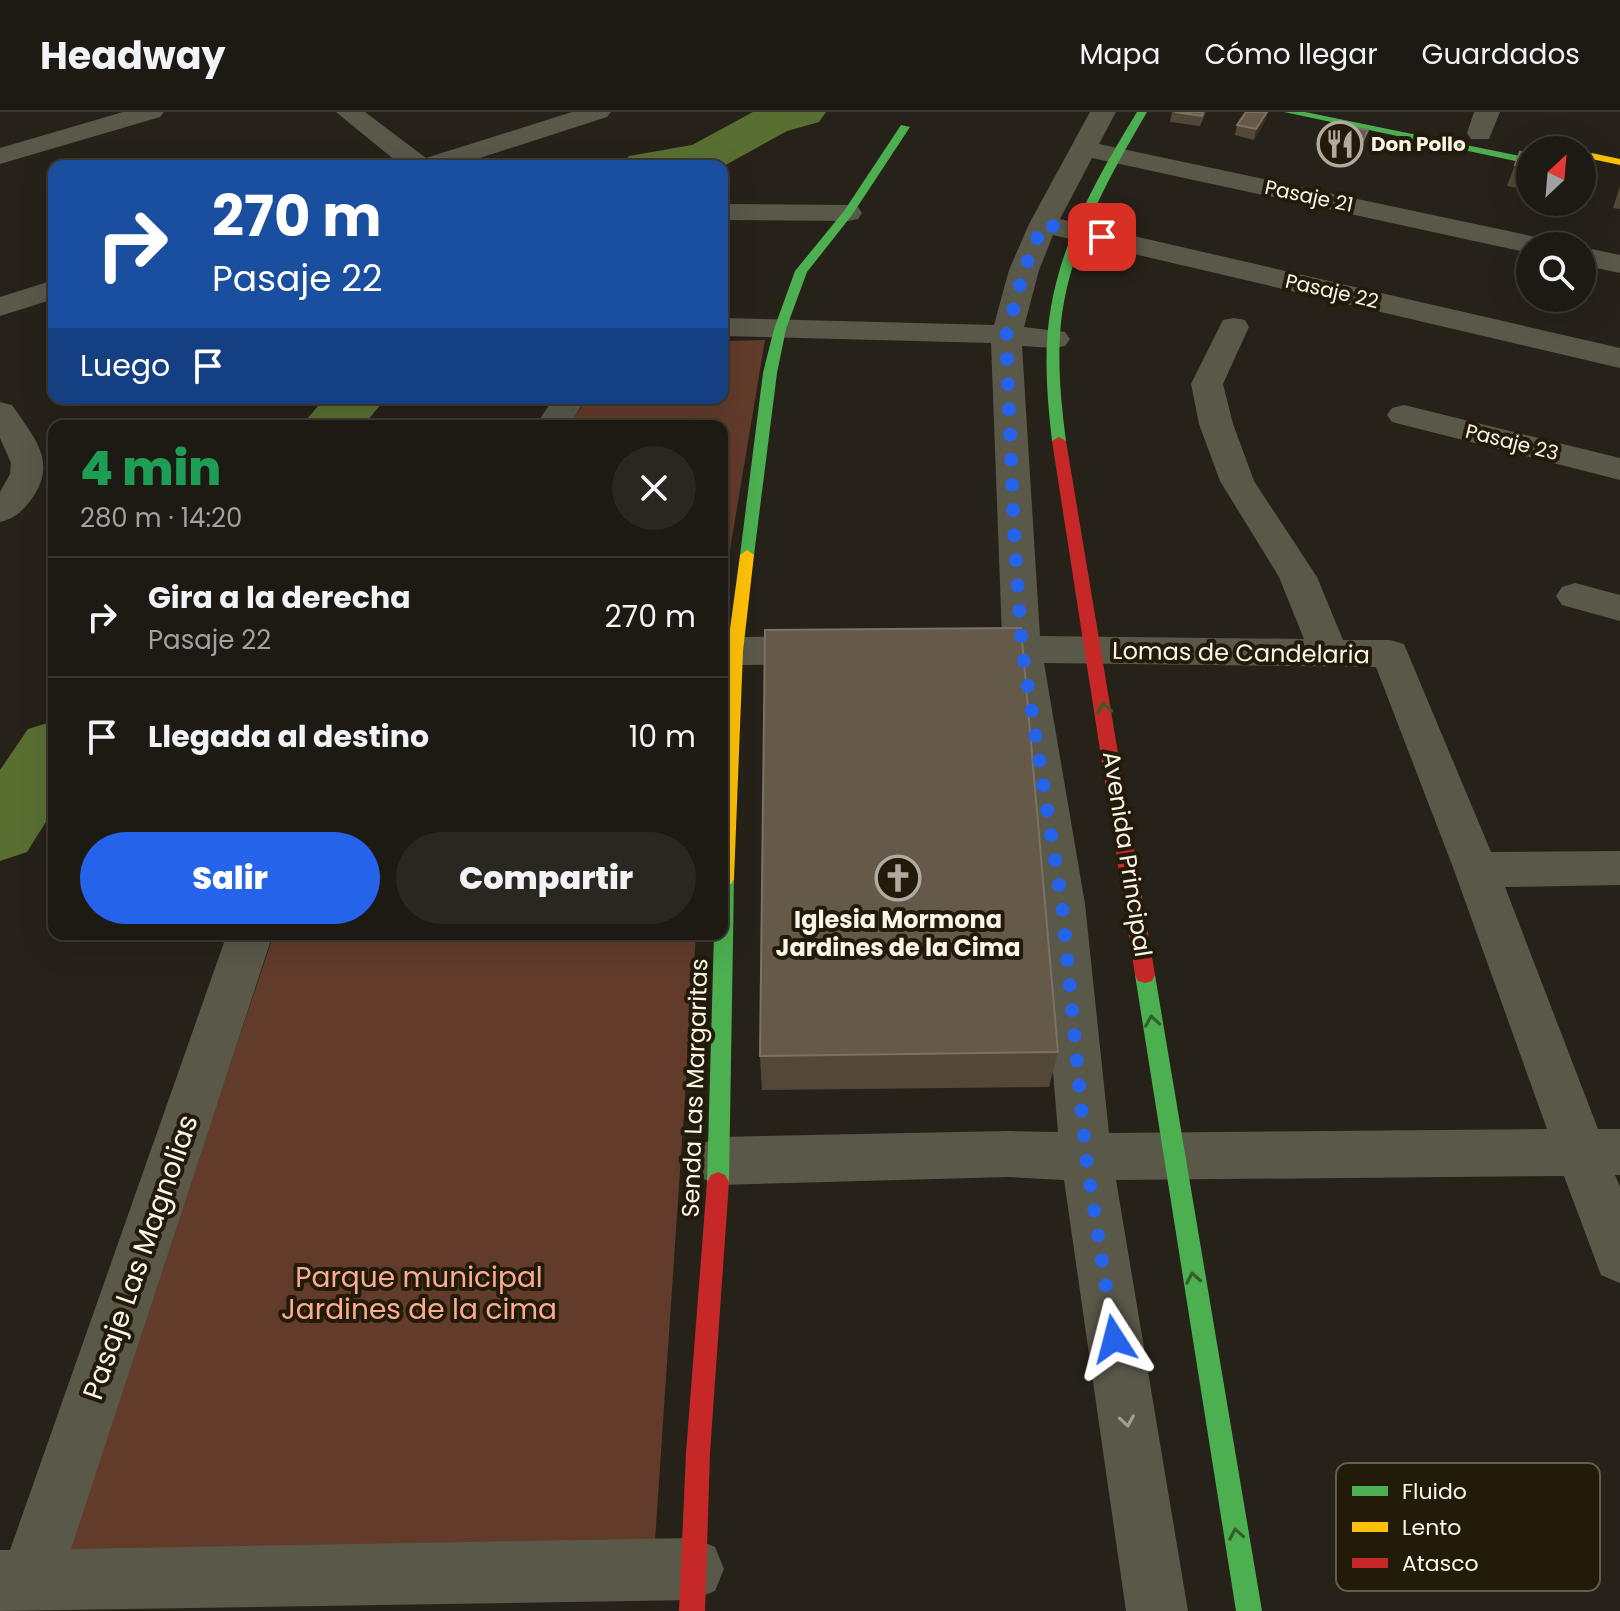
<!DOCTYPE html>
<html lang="es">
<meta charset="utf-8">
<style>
body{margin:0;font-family:Poppins,sans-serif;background:#2a2721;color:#f1f3f6;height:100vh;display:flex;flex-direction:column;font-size:30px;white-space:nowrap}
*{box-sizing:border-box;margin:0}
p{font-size:26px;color:#a0a1a0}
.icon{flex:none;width:44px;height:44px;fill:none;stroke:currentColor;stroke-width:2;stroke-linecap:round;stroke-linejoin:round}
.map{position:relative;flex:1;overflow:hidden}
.side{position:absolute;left:48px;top:308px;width:680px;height:520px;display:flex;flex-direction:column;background:#1d1a13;border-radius:16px;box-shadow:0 8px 32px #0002,0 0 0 2px #3b3833}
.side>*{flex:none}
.top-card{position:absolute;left:48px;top:48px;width:680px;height:244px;border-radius:16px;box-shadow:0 8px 32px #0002,0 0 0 2px #3b3833;background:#1a4fa0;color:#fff;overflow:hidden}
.needle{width:52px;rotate:26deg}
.tools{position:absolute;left:1516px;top:24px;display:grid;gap:16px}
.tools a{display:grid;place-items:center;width:80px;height:80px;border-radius:50%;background:#1d1a13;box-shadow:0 8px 32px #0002,0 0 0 2px #3b3833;font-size:40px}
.pin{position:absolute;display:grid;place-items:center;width:68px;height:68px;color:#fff;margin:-34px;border-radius:16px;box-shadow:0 4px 12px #0006}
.me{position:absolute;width:88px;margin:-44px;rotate:351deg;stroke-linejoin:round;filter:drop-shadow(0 0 6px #0008)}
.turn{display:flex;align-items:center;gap:28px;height:168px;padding:0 32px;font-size:36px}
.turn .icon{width:104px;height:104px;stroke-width:2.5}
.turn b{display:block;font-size:56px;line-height:68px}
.then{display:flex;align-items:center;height:76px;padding:0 32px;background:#0003;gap:16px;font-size:30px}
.round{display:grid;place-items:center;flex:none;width:84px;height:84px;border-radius:42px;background:#2a2721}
.headline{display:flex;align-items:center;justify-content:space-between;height:136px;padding:0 32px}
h1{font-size:48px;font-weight:800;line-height:60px;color:#1e9e55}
.cta{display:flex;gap:16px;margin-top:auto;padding:16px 32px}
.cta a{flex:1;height:92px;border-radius:48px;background:#2563eb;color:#fff;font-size:32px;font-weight:800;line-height:92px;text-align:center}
.cta a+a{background:#2a2721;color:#f1f3f6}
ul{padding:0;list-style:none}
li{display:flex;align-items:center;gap:24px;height:120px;padding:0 32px;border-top:2px solid #3b3833}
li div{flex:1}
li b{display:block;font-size:30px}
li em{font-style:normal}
header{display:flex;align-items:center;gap:48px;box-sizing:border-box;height:112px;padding:0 40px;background:#1d1a13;border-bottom:2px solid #3b3833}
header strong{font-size:38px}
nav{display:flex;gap:44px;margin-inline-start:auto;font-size:28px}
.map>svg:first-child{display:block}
</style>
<header>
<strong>Headway</strong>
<nav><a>Mapa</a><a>Cómo llegar</a><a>Guardados</a></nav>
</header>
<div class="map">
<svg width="1620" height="1499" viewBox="0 0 1620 1499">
<rect width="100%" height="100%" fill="#272219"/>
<path fill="#623b2b" d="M765,228L722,486V314H568L588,286H722V229Z
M274,822H696L655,1429L66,1440Z"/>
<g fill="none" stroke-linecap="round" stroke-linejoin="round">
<path fill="#596f32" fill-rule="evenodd" d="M753,0H826L819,10L787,19L722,55L622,54L629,44L692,33Z
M325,286H386L363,314H301Z
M54,609V697L27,740L0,749V658L28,617Z"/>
<path fill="#5a5849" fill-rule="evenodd" d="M123,0H164L160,5L0,52V36Z
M336,0H365L426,46L572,0H611L607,5L455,54H402Z
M1090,0H1116L1099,32L1536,125L1546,128L1550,134H1530V141L1092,46L1060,107L1620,236V256L1053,123L1039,158L1024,215L1065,220L1070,227L1065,234L1054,236L1022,234L1040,524L1304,527L1279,465L1220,369L1199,312L1191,272L1223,208L1234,206L1245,208L1249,215L1223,272L1233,312L1254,369L1317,465L1343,528H1390L1404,532L1491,740L1620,739V773L1505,775L1598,1017H1620V1063H1615L1620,1075V1171L1601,1163L1564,1064L1116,1068L1188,1499H1126L1064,1068L1008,1065L719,1073L701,1066L693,1049L701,1032L719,1025L1008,1019L1058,1020L1039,792L1005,551L979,547L974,537L979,527L1002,524L991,231L722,224V206L994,213L1009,158L1029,112ZM1044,551L1376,555L1454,758L1547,1017L1109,1021L1085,792Z
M1474,0H1500L1489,27H1471L1467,21Z
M722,92L848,93L858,95L862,101L858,107L848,109L722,108Z
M1582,135L1620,143V161L1582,153Z
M54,168V187L0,204V185Z
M554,286H586L569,314H535Z
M0,290L12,293C35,327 59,351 30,389C22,400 13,407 0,410V380L10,362L11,351L0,326Z
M1404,293L1620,346V368L1392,310L1387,303L1392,296Z
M1575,471L1620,483V509L1562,493L1556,484L1562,475Z
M824,524L838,528L843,538L838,548L824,552L735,553L722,549V529L735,525Z
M227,822H273L71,1437L693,1426L715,1435L724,1457L715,1479L693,1488L0,1499V1438H10Z"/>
<path fill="#4caf50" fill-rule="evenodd" d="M1137,0H1147C1109,65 1069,135 1061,211C1057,250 1061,290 1066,329L1059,333L1052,329C1047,285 1043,239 1051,195C1063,124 1100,61 1137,0Z
M1284,0H1305L1530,46V52Z
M901,13L910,15L852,103L807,160L786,217L777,261L754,443L747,448L742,446L740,443L763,261L774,217L795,159L844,99Z
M725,760L731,762L734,767L729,1070L725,1077L718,1080L711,1077L707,1070L714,822H722V761Z
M1145,855L1152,857L1155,863L1262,1499H1236L1135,863L1138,857Z"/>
<path fill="#ffc107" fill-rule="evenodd" d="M1582,39L1620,47V53L1582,45Z
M747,438L754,443L743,539L734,767L731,772L722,773V642L727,539L740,443Z"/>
<path fill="#c62828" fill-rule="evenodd" d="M1059,325L1066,329L1155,863L1152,869L1145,871L1138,869L1135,863L1052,329Z
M718,1060L725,1063L729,1070L710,1341L705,1499H679L686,1341L707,1070L711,1063Z"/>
</g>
<path fill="#534737" d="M1172,0H1206L1200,14L1170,10Z
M1268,0L1265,9L1254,28L1235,23L1237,13Z
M1328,28H1365L1357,45L1325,39Z
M1520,40L1530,42V73L1528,78L1507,74Z
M1620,74V97L1613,96Z
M1058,940L1049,975L762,978L760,944Z"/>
<path fill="#3a3023" d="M1268,0L1265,9L1254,28L1256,17Z
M1368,18L1365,28L1357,45L1360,35Z"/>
<path fill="#655a4a" stroke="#7c7263" stroke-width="2" d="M1175,0H1203L1202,4Z
M1246,0H1267L1256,17L1237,13Z
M1337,12L1368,18L1360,35L1328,28Z
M1520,40L1530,42V57L1515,53Z
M1021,516L1058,940L760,944L765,518Z"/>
<defs><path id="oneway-chevron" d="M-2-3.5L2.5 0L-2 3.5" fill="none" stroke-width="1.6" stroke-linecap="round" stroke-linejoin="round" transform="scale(2)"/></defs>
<g stroke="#355e2a">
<use href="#oneway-chevron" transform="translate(1104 596) rotate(-99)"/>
<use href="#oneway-chevron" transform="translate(1152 909) rotate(-99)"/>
<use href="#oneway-chevron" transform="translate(1193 1166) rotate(-100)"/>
<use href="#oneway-chevron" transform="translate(1236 1422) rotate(-100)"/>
</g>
<use stroke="#a29e91" href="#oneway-chevron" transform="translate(1127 1309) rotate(81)"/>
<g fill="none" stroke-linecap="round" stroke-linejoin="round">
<path stroke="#2563eb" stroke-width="14" stroke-dasharray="0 25.2" d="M1102,125L1043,112L1024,158L1006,224L1014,419L1022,537L1062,792L1086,1045L1114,1227"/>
</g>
<defs>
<g id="restaurant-ring" transform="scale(2.3)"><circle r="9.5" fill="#231b0a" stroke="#b0aaa0" stroke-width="1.5"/><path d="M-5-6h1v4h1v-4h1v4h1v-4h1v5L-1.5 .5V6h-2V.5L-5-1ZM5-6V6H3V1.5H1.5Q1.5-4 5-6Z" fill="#b0aaa0"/></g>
<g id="church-ring" transform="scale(2.3)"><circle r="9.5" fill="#231b0a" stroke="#b0aaa0" stroke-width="1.5"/><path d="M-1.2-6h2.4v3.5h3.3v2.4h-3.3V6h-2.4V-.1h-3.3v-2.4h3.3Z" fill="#b0aaa0"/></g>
</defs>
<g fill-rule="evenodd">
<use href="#restaurant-ring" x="1340" y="32"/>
<use href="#church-ring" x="898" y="766"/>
</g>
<g text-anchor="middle" stroke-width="8" stroke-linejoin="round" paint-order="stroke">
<g font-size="20" font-weight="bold" fill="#faf4e9" stroke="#231b0a" text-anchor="start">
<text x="1371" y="39">Don Pollo</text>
</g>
<g font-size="20" fill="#faf4e9" stroke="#231b0a">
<text transform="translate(1309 84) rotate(12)" y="7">Pasaje 21</text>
<text transform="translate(1332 179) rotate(13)" y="7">Pasaje 22</text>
<text transform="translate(1512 330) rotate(14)" y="7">Pasaje 23</text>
</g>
<g font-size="24" fill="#faf4e9" stroke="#231b0a">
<text transform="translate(1241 541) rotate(1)" y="8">Lomas de Candelaria</text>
<text transform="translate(1127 742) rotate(81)" y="8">Avenida Principal</text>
<text transform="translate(695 976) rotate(-88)" y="8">Senda Las Margaritas</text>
</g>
<g font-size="24" font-weight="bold" fill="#faf4e9" stroke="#231b0a">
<text x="898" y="816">Iglesia Mormona<tspan x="898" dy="28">Jardines de la Cima</tspan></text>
</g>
<g font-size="28" fill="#faf4e9" stroke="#231b0a">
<text transform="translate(140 1145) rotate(-71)" y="10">Pasaje Las Magnolias</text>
</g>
<g font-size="28" fill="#fbac8e" stroke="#231b0a">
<text x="419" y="1175">Parque municipal<tspan x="419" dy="32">Jardines de la cima</tspan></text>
</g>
</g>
<rect x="1336" y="1351" width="264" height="128" rx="12" fill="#231b0a" stroke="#645c4d" stroke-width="2"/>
<rect x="1352" y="1374" width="36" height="10" fill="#4caf50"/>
<rect x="1352" y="1410" width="36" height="10" fill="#ffc107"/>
<rect x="1352" y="1446" width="36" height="10" fill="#c62828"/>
<g font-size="22" fill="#faf4e9">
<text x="1402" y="1387">Fluido</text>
<text x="1402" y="1423">Lento</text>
<text x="1402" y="1459">Atasco</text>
</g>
</svg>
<div class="tools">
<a><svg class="needle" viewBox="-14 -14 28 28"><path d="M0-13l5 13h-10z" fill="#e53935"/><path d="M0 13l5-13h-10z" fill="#a0a1a0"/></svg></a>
<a><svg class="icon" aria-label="search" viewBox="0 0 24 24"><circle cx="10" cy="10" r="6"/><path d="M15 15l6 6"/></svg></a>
</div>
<div class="pin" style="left:1102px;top:125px;background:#d93025"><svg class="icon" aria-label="arrive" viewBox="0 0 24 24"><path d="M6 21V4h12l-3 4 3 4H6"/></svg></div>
<svg class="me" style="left:1114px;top:1227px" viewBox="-20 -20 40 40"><path d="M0-17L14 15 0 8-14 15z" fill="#2563eb" stroke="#fff" stroke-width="4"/></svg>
<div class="top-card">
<div class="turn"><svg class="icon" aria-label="right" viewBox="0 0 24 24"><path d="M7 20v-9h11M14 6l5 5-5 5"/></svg><div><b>270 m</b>Pasaje 22</div></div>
<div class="then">Luego<svg class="icon" aria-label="arrive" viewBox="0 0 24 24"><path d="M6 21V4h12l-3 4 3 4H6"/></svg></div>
</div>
<section class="side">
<div class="headline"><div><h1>4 min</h1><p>280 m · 14:20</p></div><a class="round"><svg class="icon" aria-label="close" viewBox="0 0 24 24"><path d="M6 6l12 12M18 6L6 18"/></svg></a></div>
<ul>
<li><svg class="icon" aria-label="right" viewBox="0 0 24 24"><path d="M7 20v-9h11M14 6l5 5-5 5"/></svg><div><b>Gira a la derecha</b><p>Pasaje 22</p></div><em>270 m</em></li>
<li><svg class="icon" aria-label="arrive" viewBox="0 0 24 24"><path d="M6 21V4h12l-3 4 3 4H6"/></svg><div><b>Llegada al destino</b></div><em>10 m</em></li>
</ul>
<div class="cta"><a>Salir</a><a>Compartir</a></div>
</section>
</div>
